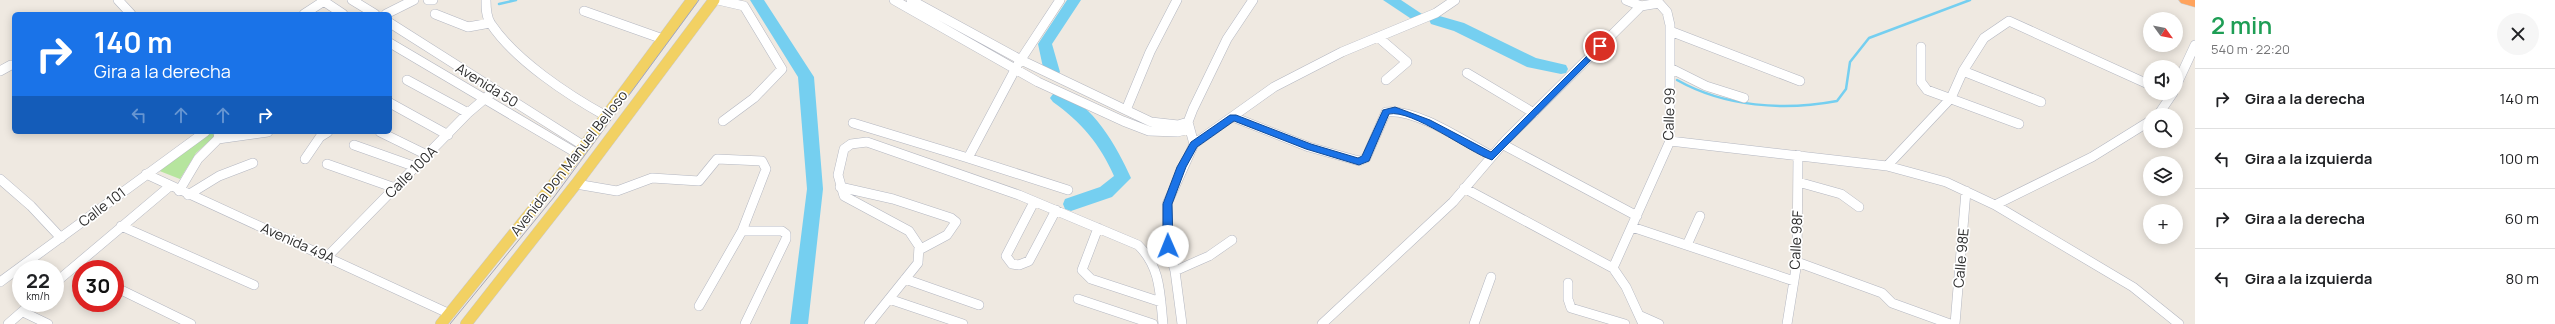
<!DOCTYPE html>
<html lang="es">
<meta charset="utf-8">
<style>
body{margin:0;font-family:Manrope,sans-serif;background:#f6f6f6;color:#202124;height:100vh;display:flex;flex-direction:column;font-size:15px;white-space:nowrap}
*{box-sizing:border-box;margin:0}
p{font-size:13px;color:#757577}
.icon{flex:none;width:22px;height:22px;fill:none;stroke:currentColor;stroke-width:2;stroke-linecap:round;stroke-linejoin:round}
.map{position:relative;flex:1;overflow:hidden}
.side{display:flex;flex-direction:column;background:#fff;width:360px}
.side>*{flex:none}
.guide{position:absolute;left:12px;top:12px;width:380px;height:122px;border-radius:6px;box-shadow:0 2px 10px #0003;background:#1a73e8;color:#fff;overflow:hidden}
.needle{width:26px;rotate:123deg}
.controls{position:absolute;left:2143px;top:12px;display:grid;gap:8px}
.controls a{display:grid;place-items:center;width:40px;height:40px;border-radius:50%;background:#fff;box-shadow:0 2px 10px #0003;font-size:20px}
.speed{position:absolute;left:12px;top:260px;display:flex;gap:8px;font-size:20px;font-weight:700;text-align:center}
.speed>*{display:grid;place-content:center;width:52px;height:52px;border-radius:50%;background:#fff;box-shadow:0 2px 10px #0003;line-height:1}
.speed small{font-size:10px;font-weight:400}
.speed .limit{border:6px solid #d22;background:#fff;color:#111}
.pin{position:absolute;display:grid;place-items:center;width:34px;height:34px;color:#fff;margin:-17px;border:2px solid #fff;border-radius:50%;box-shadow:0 1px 4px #0007}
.me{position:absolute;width:44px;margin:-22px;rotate:359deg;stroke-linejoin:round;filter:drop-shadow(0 0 3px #0008)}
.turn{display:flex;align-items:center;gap:14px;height:84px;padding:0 16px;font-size:18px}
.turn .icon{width:52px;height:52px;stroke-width:2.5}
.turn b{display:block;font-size:28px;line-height:34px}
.lanes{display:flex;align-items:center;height:38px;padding:0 16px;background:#0003;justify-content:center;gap:20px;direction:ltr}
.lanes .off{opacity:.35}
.round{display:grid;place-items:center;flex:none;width:42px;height:42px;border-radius:21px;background:#f6f6f6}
.head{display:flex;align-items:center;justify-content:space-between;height:68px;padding:0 16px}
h1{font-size:24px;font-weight:600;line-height:30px;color:#1e9e55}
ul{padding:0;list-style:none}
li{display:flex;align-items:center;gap:12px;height:60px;padding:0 16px;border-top:1px solid #e0e0e0}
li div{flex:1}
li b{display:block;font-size:15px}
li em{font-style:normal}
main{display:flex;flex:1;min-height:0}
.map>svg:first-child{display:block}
</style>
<main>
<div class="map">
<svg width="2195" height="324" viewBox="0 0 2195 324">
<rect width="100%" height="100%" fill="#efe9e1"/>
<path fill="#b6e59e" d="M211,132L215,136L196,153L180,179L157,170Z"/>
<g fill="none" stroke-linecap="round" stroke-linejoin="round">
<path stroke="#75cff0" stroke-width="2.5" d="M499,4L516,0
M1677,80C1725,107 1784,111 1837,101L1846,89L1850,62L1869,38L1970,0"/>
<path fill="#75cff0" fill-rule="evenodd" d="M750,0H764L814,77L823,189L808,324H790L807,189L798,77Z
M1067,0H1081L1052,44L1060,72L1057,76H1047L1044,72L1038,44Z
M1383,0H1401L1422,14L1420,18H1410Z
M1436,15L1464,23L1536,58L1566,65L1568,69L1566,73L1561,74L1527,67L1454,31L1431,24L1429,20Z
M1058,92C1093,103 1117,147 1131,178L1112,197L1071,211L1065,209L1063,204L1065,199L1100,187L1114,176C1100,144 1081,122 1053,102L1050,98L1053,94Z"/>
<g stroke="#b4b7c1" stroke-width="10">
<path id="minor" d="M118,0L131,14
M322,0L343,14
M352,0L375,14
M428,0H433
M486,0C486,8 486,17 491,24C515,60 568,95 606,116
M718,0L744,6L782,69L754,98L723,121
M894,0L1038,82L1123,121L1149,131L1177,132L1190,129
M911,0L1021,60L1151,122L1178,125L1188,122
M1626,0L1641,6
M584,11L663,39
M304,14L324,1
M386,14L414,0
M435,14L468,27L490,23
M390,23L584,146
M1670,31L1800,81
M1378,37L1407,62L1386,80
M390,43L578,154
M1921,47V82L1927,90L2019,124
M1670,68L1706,86L1744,98
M0,71L11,65
M1963,71L2041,102
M1467,73L1534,113
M407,80L468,113
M2176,86L2195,45
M390,103L448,135
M1126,110L1150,52L1177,0
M2158,115L2173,93
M1233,117L1309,147L1359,161L1366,158L1386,112C1416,108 1465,142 1492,156
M853,123L968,158L1018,64L1060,0
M380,132L427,155
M218,139L268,132
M1670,141L1887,166L1946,182L1995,205L2133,287L2179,324
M1194,144L1188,122L1193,109L1227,39L1253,0
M1502,144L1637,216
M354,145L416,167
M968,158L1068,190
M305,159L320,137L328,132
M327,164L395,188
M1887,166L1951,98L1963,71L1984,38L2009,21L2150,85
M146,174L450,314
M0,179L31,206L61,238
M1798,182L1841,194L1859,207
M576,184L617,191L652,178L699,181L717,159L762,161L766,169L742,231H782L786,234V239L745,324
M840,187L893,199L951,218L956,222L947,235L919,250
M1464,188L1613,268L1626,287L1643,324
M179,191L198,159L218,139L219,132
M188,195L219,176L253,163
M1034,202L1006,256L1012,264L1019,265L1029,261L1056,210
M1995,205L2092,157L2150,121
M121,226L254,285
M1632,227L1794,281
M1098,228L1082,270L1091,279L1161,302
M1687,245L1700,216
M328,256L468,113L495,90
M1797,262L1882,293L1892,303L1950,324
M1613,268L1670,141V25L1667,12L1659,3
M1175,271L1209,256L1232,240
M905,279L979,305
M0,282L205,132
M55,283L170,186
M1568,283V299L1571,308L1625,324
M115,287L191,324
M889,299L963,324
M1078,299L1153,324
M699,306L742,231
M23,312L48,324
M1641,316L1659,324
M8,324L32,303
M869,324L918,263L919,246L909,231L844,196L838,175L844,149L851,144L867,142L1019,195L1138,245C1161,267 1160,295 1163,324
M1182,324L1175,271L1168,247L1167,204L1194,144L1274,87L1342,52L1436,13L1455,0
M1322,324L1453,202L1506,140L1641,6L1659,3
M1474,324L1491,277
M1787,324L1797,262L1798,155
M1955,324L1966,191"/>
</g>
<g stroke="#c9c9c9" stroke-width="12">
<path id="major" d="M441,324L584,146L692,0
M466,324L576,184L714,0"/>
</g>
<g stroke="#c9c9c9" stroke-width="1">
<path id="highway" d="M2179,0H2195V7L2181,3Z"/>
</g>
<use href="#minor" stroke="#fff" stroke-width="9"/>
<use href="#major" stroke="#f2d163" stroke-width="11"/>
<use href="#highway" fill="#ffa35c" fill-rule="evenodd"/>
<path stroke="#a3a6b8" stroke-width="1" d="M450,324L554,197L699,0"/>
</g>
<path fill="#1a73e8" stroke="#114b97" d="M1600,43L1604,46L1603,48L1492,160C1468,152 1412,109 1389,114L1369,161L1359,165L1306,149L1234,121L1197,147L1186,167L1172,204L1173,246L1168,250L1163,246V204L1177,167L1191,142L1230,115H1236L1311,144L1358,158L1362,156L1383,110L1395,107L1430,120L1491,152Z"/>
<g text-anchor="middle" stroke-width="3.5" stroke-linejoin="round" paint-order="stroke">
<g font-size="14" fill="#2e2e2e" stroke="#fff">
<text transform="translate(487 85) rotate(32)" y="5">Avenida 50</text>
<text transform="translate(1669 114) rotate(-88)" y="5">Calle 99</text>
<text transform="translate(569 163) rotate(-52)" y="5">Avenida Don Manuel Belloso</text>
<text transform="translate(411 172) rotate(-45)" y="5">Calle 100A</text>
<text transform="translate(102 207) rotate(-37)" y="5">Calle 101</text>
<text transform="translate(1796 240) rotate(-87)" y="5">Calle 98F</text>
<text transform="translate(298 243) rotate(24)" y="5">Avenida 49A</text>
<text transform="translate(1961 258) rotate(-85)" y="5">Calle 98E</text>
</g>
</g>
</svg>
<div class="controls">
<a><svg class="needle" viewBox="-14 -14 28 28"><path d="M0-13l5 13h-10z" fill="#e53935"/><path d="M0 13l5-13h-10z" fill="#757577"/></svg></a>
<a><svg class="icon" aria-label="sound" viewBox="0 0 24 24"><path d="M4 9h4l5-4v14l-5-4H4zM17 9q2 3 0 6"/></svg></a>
<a><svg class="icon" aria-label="search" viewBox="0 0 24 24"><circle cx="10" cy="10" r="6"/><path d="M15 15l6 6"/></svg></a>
<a><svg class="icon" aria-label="layers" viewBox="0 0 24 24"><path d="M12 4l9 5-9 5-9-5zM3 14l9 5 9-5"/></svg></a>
<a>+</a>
</div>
<div class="speed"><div>22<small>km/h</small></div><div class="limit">30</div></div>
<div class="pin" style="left:1600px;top:46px;background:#d93025"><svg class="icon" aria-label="arrive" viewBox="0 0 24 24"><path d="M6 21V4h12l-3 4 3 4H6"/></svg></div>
<svg class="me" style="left:1168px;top:246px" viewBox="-20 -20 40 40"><circle r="19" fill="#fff"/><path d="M0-13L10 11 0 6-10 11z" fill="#1a73e8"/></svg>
<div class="guide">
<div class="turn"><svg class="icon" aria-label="right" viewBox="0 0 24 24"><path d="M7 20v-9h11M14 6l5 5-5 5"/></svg><div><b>140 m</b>Gira a la derecha</div></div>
<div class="lanes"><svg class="icon off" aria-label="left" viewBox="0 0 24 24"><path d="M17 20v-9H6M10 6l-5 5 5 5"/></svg><svg class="icon off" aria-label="ahead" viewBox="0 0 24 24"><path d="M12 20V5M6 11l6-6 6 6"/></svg><svg class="icon off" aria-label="ahead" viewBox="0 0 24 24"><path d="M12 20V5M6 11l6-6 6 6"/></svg><svg class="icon" aria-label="right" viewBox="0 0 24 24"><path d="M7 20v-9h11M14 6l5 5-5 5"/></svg></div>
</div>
</div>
<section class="side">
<div class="head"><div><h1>2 min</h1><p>540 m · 22:20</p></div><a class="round"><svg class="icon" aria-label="close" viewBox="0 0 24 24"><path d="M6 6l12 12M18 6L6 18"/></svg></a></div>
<ul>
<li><svg class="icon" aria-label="right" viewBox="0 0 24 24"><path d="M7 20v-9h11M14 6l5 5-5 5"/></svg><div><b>Gira a la derecha</b></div><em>140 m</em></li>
<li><svg class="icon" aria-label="left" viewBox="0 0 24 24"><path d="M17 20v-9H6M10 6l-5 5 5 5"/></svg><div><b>Gira a la izquierda</b></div><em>100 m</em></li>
<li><svg class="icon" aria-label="right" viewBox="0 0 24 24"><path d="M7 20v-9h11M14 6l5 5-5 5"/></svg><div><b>Gira a la derecha</b></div><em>60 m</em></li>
<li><svg class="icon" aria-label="left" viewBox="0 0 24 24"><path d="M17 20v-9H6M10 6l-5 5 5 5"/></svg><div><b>Gira a la izquierda</b></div><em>80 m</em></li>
</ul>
</section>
</main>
